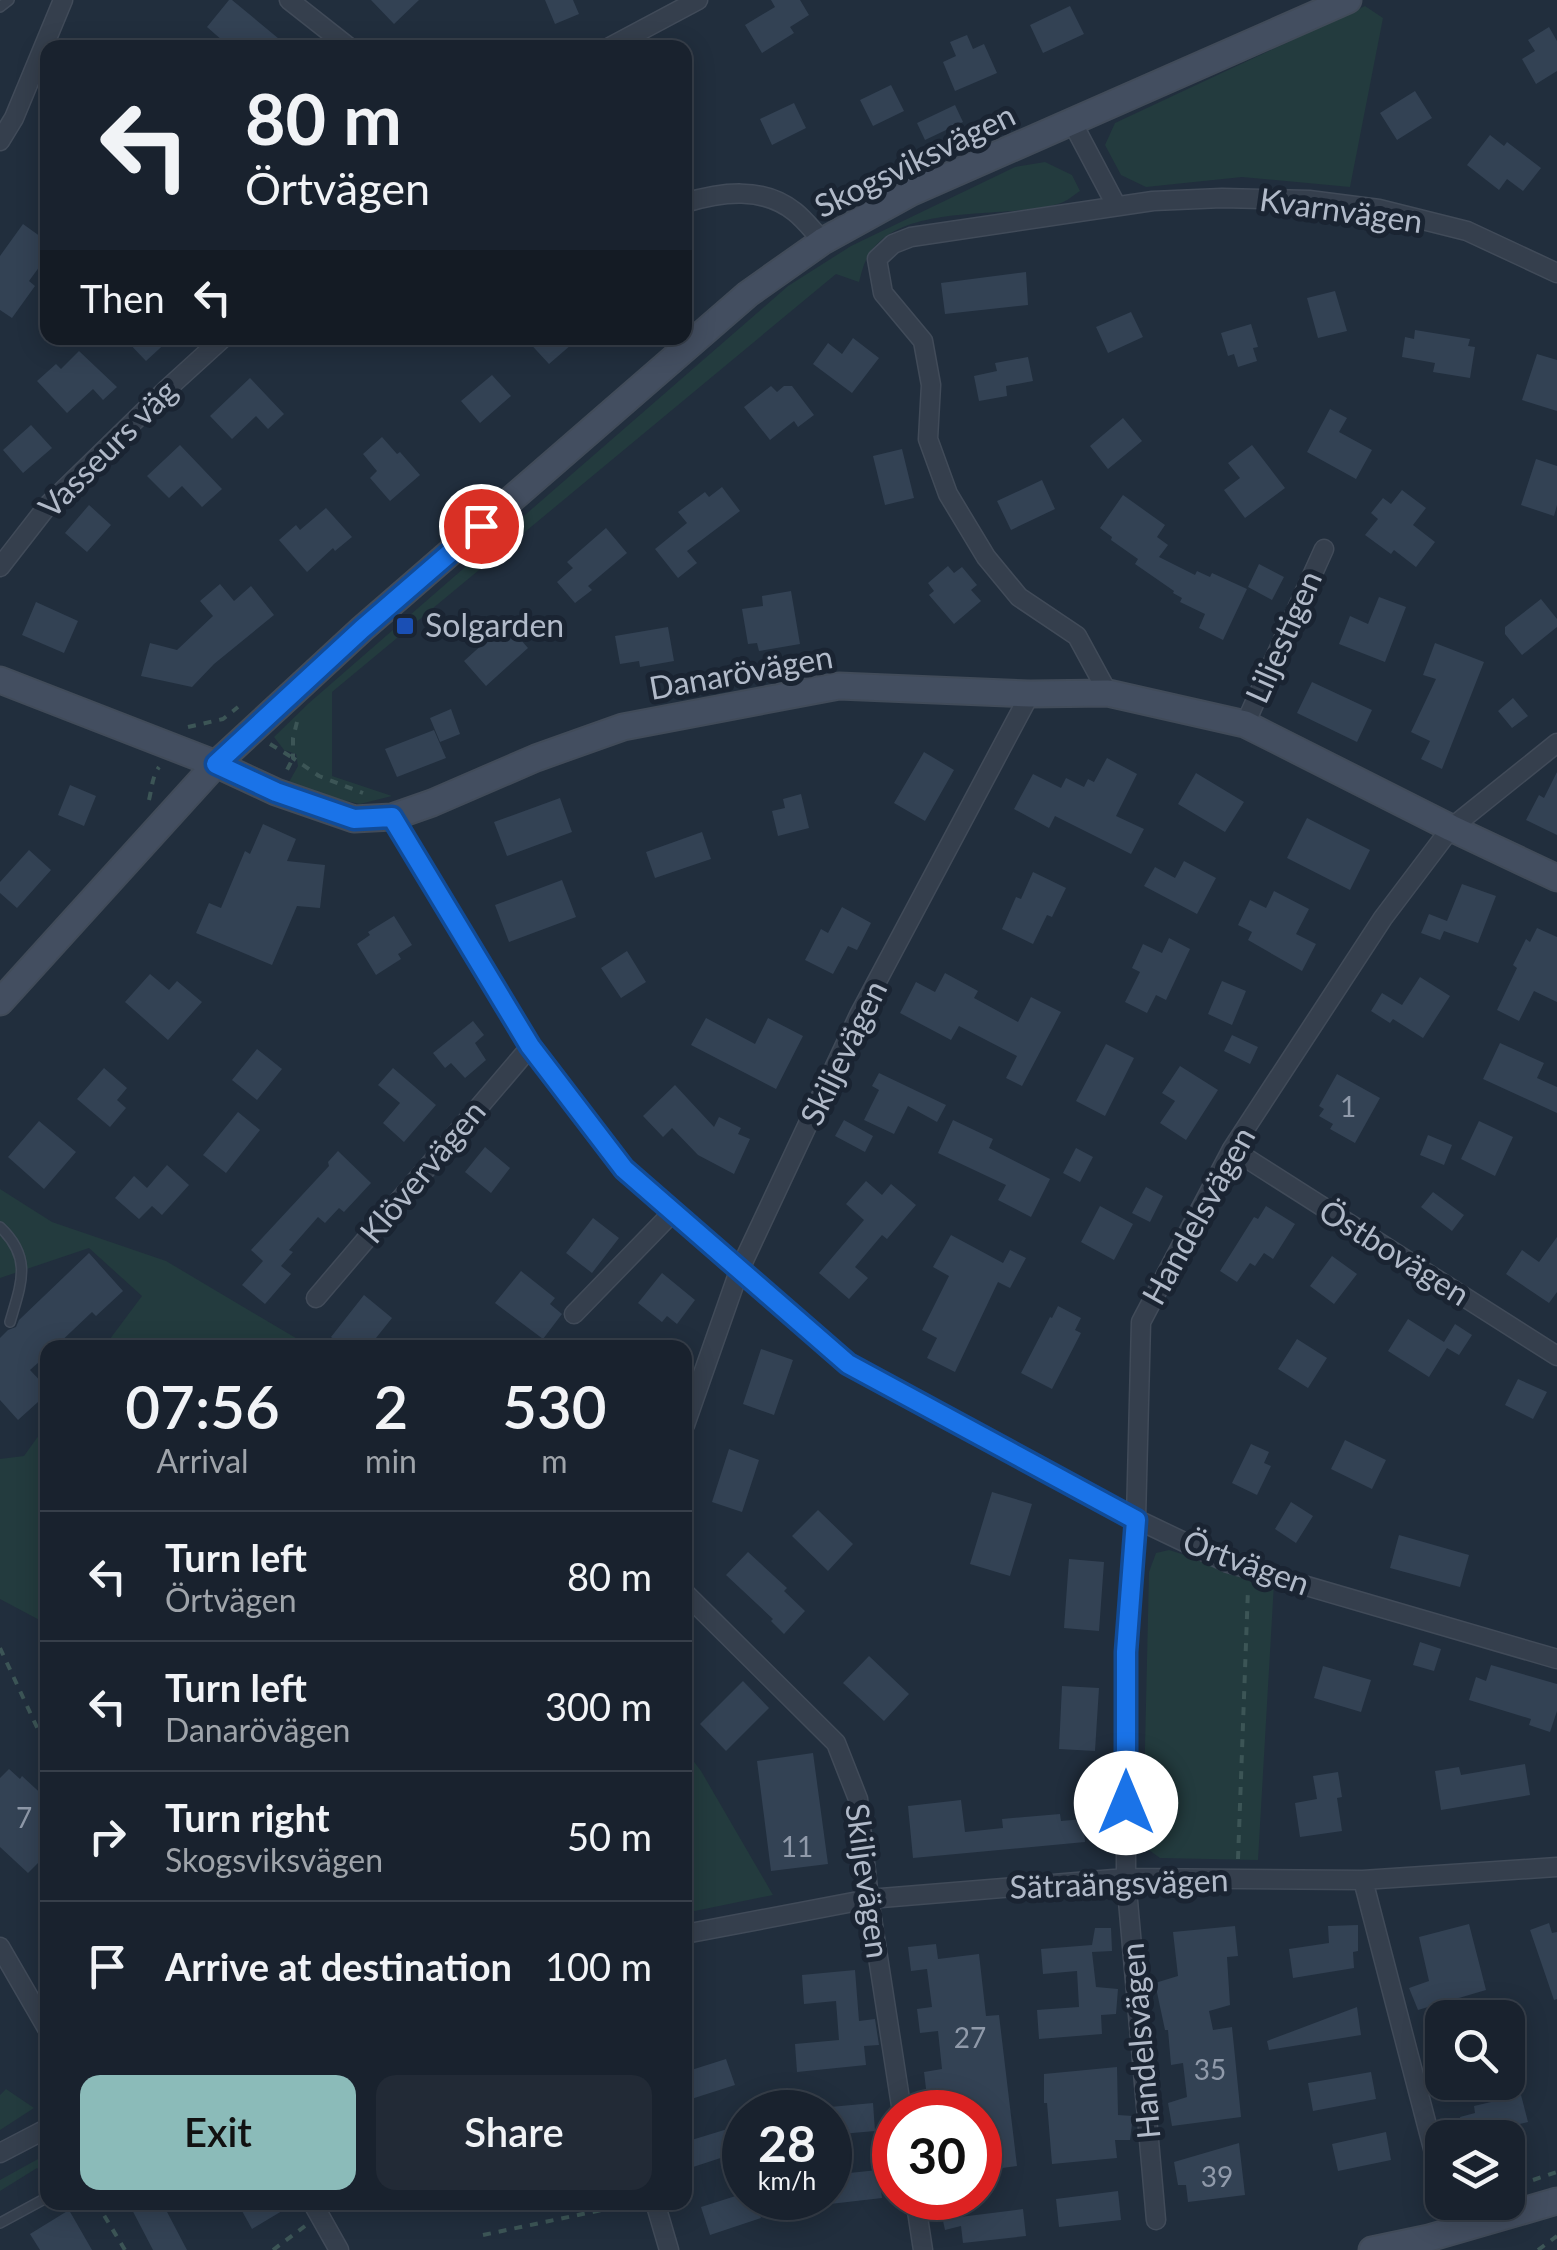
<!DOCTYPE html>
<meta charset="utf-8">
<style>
body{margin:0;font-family:Lato,sans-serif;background:#222a36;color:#f1f3f6;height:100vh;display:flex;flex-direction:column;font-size:38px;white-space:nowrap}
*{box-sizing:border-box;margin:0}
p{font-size:32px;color:#9fa4aa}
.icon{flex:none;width:55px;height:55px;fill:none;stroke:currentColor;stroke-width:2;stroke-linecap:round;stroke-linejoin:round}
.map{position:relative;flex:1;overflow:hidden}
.details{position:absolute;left:40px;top:1340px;width:652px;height:870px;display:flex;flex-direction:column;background:#19222e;border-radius:20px;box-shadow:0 5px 25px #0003,0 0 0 2px #373f4a}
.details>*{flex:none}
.top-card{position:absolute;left:40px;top:40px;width:652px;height:305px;border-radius:20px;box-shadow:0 5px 25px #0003,0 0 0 2px #373f4a;background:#19222e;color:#f1f3f6;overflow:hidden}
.fabs{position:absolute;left:1425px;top:2000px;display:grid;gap:20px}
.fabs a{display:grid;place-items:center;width:100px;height:100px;border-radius:20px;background:#19222e;box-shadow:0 5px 25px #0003,0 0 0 2px #373f4a;font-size:50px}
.speed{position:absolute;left:722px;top:2090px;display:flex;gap:20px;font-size:50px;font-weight:700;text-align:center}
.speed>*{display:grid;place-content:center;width:130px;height:130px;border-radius:50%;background:#19222e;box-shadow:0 5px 25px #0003,0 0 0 2px #373f4a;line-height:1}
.speed small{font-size:25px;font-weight:400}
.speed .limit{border:15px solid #d22;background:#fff;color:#111}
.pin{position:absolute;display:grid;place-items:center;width:85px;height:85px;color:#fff;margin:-42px;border:5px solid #fff;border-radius:50%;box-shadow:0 2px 10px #0007}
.me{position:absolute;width:110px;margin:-55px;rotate:0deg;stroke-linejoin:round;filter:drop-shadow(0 0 8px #0008)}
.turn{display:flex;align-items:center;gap:35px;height:210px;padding:0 40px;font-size:45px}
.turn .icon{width:130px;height:130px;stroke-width:2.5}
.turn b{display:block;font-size:70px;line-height:85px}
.then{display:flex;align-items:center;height:95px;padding:0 40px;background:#0003;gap:20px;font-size:38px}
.eta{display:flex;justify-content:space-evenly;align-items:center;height:170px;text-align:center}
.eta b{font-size:60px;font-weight:600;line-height:70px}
.action{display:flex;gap:20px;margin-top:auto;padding:20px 40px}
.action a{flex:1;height:115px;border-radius:20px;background:#8bbbb9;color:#111;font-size:40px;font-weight:600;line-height:115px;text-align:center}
.action a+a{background:#222a36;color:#f1f3f6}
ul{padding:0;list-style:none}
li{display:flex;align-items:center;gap:30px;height:130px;padding:0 40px;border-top:2px solid #373f4a}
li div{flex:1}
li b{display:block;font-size:38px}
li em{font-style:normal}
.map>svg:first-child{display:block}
</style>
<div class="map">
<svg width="1557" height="2250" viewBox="0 0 1557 2250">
<rect width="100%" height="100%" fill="#212e3d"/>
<path fill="#233b3e" d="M1365,6L1383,18L1350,187L1242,177L1146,187L1121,175L1105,145L1115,123Z
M1045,162L1072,175L1080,191C1074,195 1067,201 1061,203C1006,221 895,199 866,260C863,266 861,275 859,282L836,274L332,692V776L392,796L360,804L306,792L289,782L298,766L296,754L284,750L274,737L309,703L788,286L851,246L1015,167Z
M0,1189L52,1222L166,1261L311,1347H104L142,1296L89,1248L0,1278Z
M47,1424L48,1624H47L0,1599V1459L24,1456Z
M1169,1550L1274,1583L1258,1860L1160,1858L1146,1848L1143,1835L1149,1572L1156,1553Z
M685,1750L701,1771L773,1895L685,1913Z
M6,2089L34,2108L0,2130V2095Z
M38,2159L47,2174L42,2173L37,2168L0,2191V2180Z"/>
<path fill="#334254" d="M229,0H232L290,48H231L207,27Z
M371,0H419L394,24Z
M545,0H573L579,14L555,24Z
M771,0H800L809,15L790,27L794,33L762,53L745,25L775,7Z
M1070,6L1084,34L1043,53L1030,25Z
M1549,27L1557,41V71L1536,84L1522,59L1535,51L1528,40Z
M967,35L973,49L984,44L997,73L955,91L943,62L956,56L950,42Z
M891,85L904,111L873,126L860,100Z
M1415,91L1432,118L1397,140L1380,113Z
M794,103L806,128L772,145L760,119Z
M955,105L963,122L925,140L917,123Z
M1490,135L1504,146L1507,142L1541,168L1523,191L1507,179L1499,190L1467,165Z
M23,224L48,242V255L29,281L35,286L12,318L0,310V256Z
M1026,272L1028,305L945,314L941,283Z
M1335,291L1347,331L1318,338L1307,298Z
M1131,312L1143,337L1108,353L1096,327Z
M1251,324L1258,347L1253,348L1257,361L1238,367L1234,354L1228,356L1221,333Z
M1415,330L1470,339L1468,346L1475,347L1470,378L1433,372L1435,363L1402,357L1405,337L1414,339Z
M124,338H171L146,361Z
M525,338H579L549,364Z
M853,338L879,358L852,393L813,364L828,343L842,354Z
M79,351L117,387L103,400L93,389L67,413L37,381L56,364L61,369Z
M1537,354L1557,360V411L1522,400Z
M1028,357L1033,381L1006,386L1007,396L979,401L974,376L997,371L995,363Z
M492,375L511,396L480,423L461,401Z
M250,378L284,414L268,429L256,416L232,439L210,416Z
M771,386L777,392L784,386H792L814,415L798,427L794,421L770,440L744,407Z
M1330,409L1347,418L1339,432L1372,450L1356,479L1307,452Z
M1123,418L1142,441L1108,469L1090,446Z
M31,425L52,448L23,473L3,450Z
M382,437L397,454L400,452L420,475L390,501L370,478L377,471L363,454Z
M180,445L222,489L202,507L182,486L169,498L147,476Z
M1252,445L1285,488L1245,518L1224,490L1240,478L1228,463Z
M902,449L914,498L885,505L873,456Z
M1536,459L1557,466V505L1554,516L1521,505Z
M1042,480L1055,509L1011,530L997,501Z
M722,487L740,511L687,551L697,563L678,578L655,549L687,523L678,512L705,492L709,497Z
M1402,490L1426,508L1413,525L1435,542L1416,567L1394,550L1391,554L1365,535L1378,519L1371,513L1383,498L1391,504Z
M1123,495L1165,525L1157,537L1168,545L1159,557L1195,575L1197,571L1210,577L1212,573L1247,589L1223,640L1199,628L1205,614L1180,602L1182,598L1173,593L1174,591L1135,564L1138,559L1111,540L1112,537L1100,528Z
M89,505L111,525L87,552L65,533Z
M326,508L352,537L335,551L333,548L307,572L279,540L296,525L300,530Z
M606,528L627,553L588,586L592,590L575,603L557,582L573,568L567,562Z
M1259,564L1284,577L1272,600L1248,587Z
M948,566L954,573L962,567L977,585L971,590L981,601L954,624L929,595L934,591L928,583Z
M220,584L234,601L251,586L274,615L214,664L192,687L141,676L150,643L177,650L213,616L200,601Z
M791,591L800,644L759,651L757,643L748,644L742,609L763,606L762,596Z
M1379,597L1406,607L1385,662L1339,644L1350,616L1368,624Z
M1541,599L1557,619V627L1522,655L1505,634V627Z
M36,602L78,621L64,653L22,635Z
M506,623L528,648L486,686L464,661Z
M668,627L674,661L640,667L639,661L620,664L615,636Z
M1435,643L1484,662L1442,769L1421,759L1430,741L1411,732L1436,679L1423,675Z
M1312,682L1372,710L1357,742L1297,713Z
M1513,698L1528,716L1512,728L1498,711Z
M451,709L460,734L440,742L430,718Z
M434,730L446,758L397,777L385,749Z
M924,752L954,770L925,821L894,803Z
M1107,758L1137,774L1116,816L1144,829L1131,854L1055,816L1049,828L1014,809L1033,774L1061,788L1066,778L1084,787L1088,779L1094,782Z
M1557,772V835L1526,820L1539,795L1544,798Z
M1196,773L1244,802L1225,832L1178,804Z
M70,785L96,796L84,826L58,815Z
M801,794L809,828L778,836L772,811L785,808L783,799Z
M560,798L572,832L507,856L494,822Z
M1307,818L1370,850L1350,890L1287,858Z
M263,824L296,839L287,861L325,865L320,908L297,906L272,965L196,933L209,903L221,908L245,851L250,854Z
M702,832L711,859L655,878L646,852Z
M29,850L51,870L17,908L0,893V882Z
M1184,861L1216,878L1197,914L1144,886L1155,867L1175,878Z
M1033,872L1066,888L1052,917L1047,915L1033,944L1002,929L1016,897L1021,899Z
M562,880L576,917L509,942L495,905Z
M1462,884L1496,896L1478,943L1444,931L1440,940L1421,933L1429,914L1447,921Z
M1274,891L1309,909L1296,934L1316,944L1302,971L1248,940L1252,932L1238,925L1250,900L1266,908Z
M842,907L871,923L857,950L848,946L833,974L805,960L821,929L828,933Z
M394,916L412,945L398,954L401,959L376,975L357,944L370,935L368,932Z
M1537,928L1557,937V1002L1534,991L1519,1021L1497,1010L1517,968L1513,965L1526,939L1530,942Z
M1169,938L1190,949L1166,1000L1156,995L1147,1013L1125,1002L1140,972L1132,968L1143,944L1162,953Z
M627,951L646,982L621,998L601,968Z
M945,973L978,991L974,998L1018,1022L1031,997L1061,1012L1022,1086L1006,1078L1017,1056L959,1026L951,1040L900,1013L916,982L935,992Z
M150,974L169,990L177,981L202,1002L168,1040L125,1002Z
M1420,977L1450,996L1423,1038L1393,1019L1390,1023L1371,1011L1382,993L1402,1005Z
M1222,981L1246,991L1232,1025L1208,1014Z
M706,1018L755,1044L768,1018L803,1036L776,1089L691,1045Z
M473,1021L484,1035L475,1043L486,1060L465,1078L451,1063L445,1068L433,1053Z
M1232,1035L1258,1047L1250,1064L1224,1051Z
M1500,1043L1544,1063L1537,1078L1557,1087V1113L1483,1079Z
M1106,1044L1134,1058L1105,1116L1076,1101Z
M257,1049L282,1069L257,1100L232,1080Z
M1180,1066L1218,1090L1186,1140L1160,1123L1175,1101L1162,1093Z
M104,1068L127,1088L117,1100L126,1108L110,1127L77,1099Z
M393,1068L436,1105L404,1142L383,1123L400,1103L378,1085Z
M879,1073L946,1105L937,1122L908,1106L894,1134L864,1120L879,1090L872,1086Z
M1337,1074L1380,1098L1355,1143L1330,1129L1333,1124L1319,1116L1324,1109L1319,1106Z
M675,1085L714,1127L719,1117L741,1128L738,1134L750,1139L734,1174L698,1155L672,1128L663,1137L643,1116Z
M238,1112L260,1130L226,1173L203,1155Z
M844,1120L873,1136L865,1152L835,1136Z
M953,1120L993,1139L989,1148L1050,1179L1031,1217L998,1200L1006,1185L938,1153Z
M39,1121L76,1152L44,1189L8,1157Z
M1479,1121L1513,1137L1495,1176L1461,1159Z
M1428,1135L1452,1145L1444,1165L1420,1155Z
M485,1147L510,1168L491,1193L465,1172Z
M1076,1148L1093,1157L1080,1182L1063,1173Z
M338,1151L371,1183L344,1212L339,1208L325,1223L318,1217L289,1250L293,1252L281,1266L291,1274L265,1304L242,1285L263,1261L251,1250L329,1166L328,1162Z
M167,1165L189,1185L162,1215L152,1206L139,1219L115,1198L134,1176L147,1188Z
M866,1181L882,1195L891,1184L916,1205L887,1239L882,1235L855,1267L868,1278L849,1299L819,1273L864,1220L846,1204Z
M1146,1187L1163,1196L1150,1222L1132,1213Z
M1433,1192L1464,1215L1452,1231L1421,1207Z
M1100,1206L1133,1224L1114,1260L1081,1242Z
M1266,1206L1295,1224L1273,1259L1264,1253L1255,1266L1250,1263L1237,1282L1220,1271L1254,1217L1258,1219Z
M593,1218L619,1238L592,1273L566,1253Z
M951,1235L1003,1263L1010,1250L1026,1258L1010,1288L998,1282L955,1372L927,1358L937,1338L922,1330L949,1276L933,1267Z
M1557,1237V1292L1549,1303L1506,1274L1522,1250L1539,1262Z
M89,1253L123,1291L96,1316L92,1312L54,1348H48V1354L30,1370L48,1389V1393L18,1420L0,1400V1338L8,1330L16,1327L19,1320Z
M1332,1256L1357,1274L1334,1304L1310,1286Z
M521,1271L555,1298L550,1304L562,1314L543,1339L495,1303Z
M662,1273L695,1300L677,1324L667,1316L662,1322L638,1303Z
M364,1295L392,1318L368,1348H344L331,1337Z
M1058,1306L1081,1318L1075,1330L1081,1333L1052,1389L1021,1373L1050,1317L1052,1318Z
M1408,1319L1444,1342L1455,1324L1472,1335L1459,1355L1447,1348L1429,1377L1388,1351Z
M1297,1339L1327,1358L1308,1388L1278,1369Z
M761,1349L793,1360L774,1415L743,1404Z
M1518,1379L1547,1392L1533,1419L1505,1405Z
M1345,1440L1386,1460L1372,1489L1331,1469Z
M1251,1444L1269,1452L1264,1463L1271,1466L1257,1495L1232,1483Z
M729,1449L759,1460L742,1512L712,1502Z
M992,1492L1032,1504L1010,1576L970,1564Z
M1291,1502L1313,1516L1296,1543L1275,1529Z
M818,1510L853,1544L828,1571L792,1536Z
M1399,1535L1469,1555L1460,1587L1390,1568Z
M748,1552L787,1588L784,1591L805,1611L784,1634L771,1621L773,1619L726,1575Z
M1069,1559L1104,1562L1099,1631L1064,1628Z
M1420,1642L1441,1649L1434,1671L1413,1665Z
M869,1656L909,1694L884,1721L843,1683Z
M1491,1665L1557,1684V1711L1550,1732L1529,1725L1531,1719L1469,1700L1476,1677L1486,1681Z
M1323,1666L1371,1680L1361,1712L1314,1698Z
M743,1681L769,1708L726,1751L700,1724Z
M1062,1686L1099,1688L1095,1751L1059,1749Z
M813,1753L828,1864L771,1871L757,1761Z
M1525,1764L1530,1795L1441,1810L1435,1771L1459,1767L1461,1775Z
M9,1769L20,1779L22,1776L48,1800V1836L39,1846L47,1854L28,1873L0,1847V1778Z
M1338,1772L1342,1797L1337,1798L1342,1831L1300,1837L1295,1803L1317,1799L1313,1776Z
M961,1800L965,1832L1003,1828L1002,1819L1060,1814L1061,1821L1083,1819L1085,1842L913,1858L908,1806Z
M1549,1923L1552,1933L1557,1932V1999L1554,2000L1530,1930Z
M1469,1924L1486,1990L1418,2010L1409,1988L1429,1981L1419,1937Z
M1358,1925V1951L1353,1952L1354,1968L1293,1978L1289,1949L1329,1943L1328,1926Z
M1235,1926L1238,1956L1227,1957L1230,2005L1209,2011L1213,2030L1232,2027L1241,2117L1172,2126L1168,2103L1187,2097L1183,2063L1171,2065L1168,2030H1165L1155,1983L1178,1976L1173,1932Z
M1095,1928H1111L1112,1951L1092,1952L1096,1987L1118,1989L1116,2014L1101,2015L1102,2034L1039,2039L1037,2010L1079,2007L1077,1971L1043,1974L1041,1949L1092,1945Z
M936,1944L938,1959L979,1954L986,2016L999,2015L1017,2166L980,2171V2108L949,2112L947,2094L927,2097L924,2072L942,2069L938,2031L920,2033L917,2009L932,2007L927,1969L911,1971L908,1947Z
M855,1970L859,2021L875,2019L879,2045L864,2046L866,2065L797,2072L795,2044L839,2040L836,2001L804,2004L802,1975Z
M1357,2007L1361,2035L1269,2050L1267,2041Z
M726,2059L735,2085L685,2101V2072Z
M1117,2067L1118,2115L1133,2116L1130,2140H1115L1117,2158L1052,2164L1047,2103H1044V2074Z
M1371,2072L1376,2099L1313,2111L1308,2083Z
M1521,2095L1528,2122L1464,2137L1460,2117L1475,2113L1474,2106Z
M873,2103L875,2131L830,2135V2107Z
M734,2127L742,2151L690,2168L685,2151V2142Z
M1386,2132L1391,2160L1338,2171L1332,2144Z
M1239,2143L1245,2195L1188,2202L1186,2185H1178L1174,2162Z
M878,2170L882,2198L830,2204V2175Z
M1118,2191L1121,2220L1059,2227L1056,2199Z
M745,2193V2198H754L761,2218L710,2235L701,2207Z
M938,2198H956L960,2217L1023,2209L1026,2236L963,2243L961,2226L945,2230Z
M128,2202H153L158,2212L165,2208L187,2250H153Z
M237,2202H297L252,2229Z
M69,2210L92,2250H40L30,2234Z"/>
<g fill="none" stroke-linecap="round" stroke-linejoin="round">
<g stroke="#414b59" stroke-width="12">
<path id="lane" d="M0,7L9,0
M0,1227C33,1258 21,1284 10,1322
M0,2223L48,2197"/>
</g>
<g stroke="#414b59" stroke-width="21">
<path id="street" d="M289,0L350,48
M608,48L698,0
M1072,122L1116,205
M0,141L14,118L63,0
M685,203C721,192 763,186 795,212C805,220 814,232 823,241
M0,567L49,504L167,389L223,338
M1108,693L1077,636L1019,597L986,557L948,494L928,439L931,385L923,341L883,293L877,259L893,244L911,237L1153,201L1222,198L1309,200L1379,209L1467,231L1557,273
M1245,724L1324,549
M392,817L531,1046L624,1169L848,1364L1136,1519L1228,1563L1557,1659
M1232,1149L1557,1356
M316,1298L531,1046
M574,1314L673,1212
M685,1425L739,1271L859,1015L1030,694
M685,1593L836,1743L858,1799L869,1899L902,2112
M1363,1880L1442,2183
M685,1934L869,1899L1126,1878L1363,1880L1557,1867
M0,1947L48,2030
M0,2153L48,2128
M915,2198L923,2250
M312,2202L339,2250
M655,2202L669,2250
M1156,2220L1126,1878V1652L1136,1519L1141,1322L1232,1149L1383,918L1451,828L1557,743"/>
</g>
<g stroke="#414b59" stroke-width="29">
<path id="secondary" d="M0,680L216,764L276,792L354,819L392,817L432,803L536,758L623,727L839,686L1030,694L1108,693L1245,724L1451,828L1557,878
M0,1002L216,764L362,629L748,294L823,241L910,193L1348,0
M1372,2250L1429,2238L1557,2201"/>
</g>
<path stroke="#3c5556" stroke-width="4" stroke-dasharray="8 8" stroke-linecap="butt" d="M297,722L293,738V758L319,776L363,793
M188,727L223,719L238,707
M270,744L293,758L287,770
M149,800C152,788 152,777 159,767
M0,1648L48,1751
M1238,1859L1248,1589
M1533,2180L1557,2172
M96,2202L125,2250
M483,2235L635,2203
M273,2250L305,2226
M1538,2250L1557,2236"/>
<use href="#lane" stroke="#353f4d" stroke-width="9"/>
<use href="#street" stroke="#353f4d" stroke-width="18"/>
<use href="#secondary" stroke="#434e60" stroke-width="25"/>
</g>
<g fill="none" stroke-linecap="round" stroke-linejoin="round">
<g stroke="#114b97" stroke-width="25">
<path id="route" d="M481,526L362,629L216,764L276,792L354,819L392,817L530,1046L624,1169L848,1364L1136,1520L1126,1652V1803"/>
</g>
<use href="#route" stroke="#1a73e8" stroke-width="18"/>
</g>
<rect fill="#1a4fb4" stroke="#1a2432" stroke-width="4" x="395" y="616" width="20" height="20" rx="5"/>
<g text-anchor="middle" stroke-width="10" stroke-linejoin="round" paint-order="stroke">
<g font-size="28" fill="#909aaa">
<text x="1348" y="1117">1</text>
<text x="24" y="1828">7</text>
<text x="797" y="1857">11</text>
<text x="970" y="2048">27</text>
<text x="1210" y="2080">35</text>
<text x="1217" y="2187">39</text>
</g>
<g font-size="32" fill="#b1bac9" stroke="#1a2432">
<text transform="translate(915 161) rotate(-26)" y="11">Skogsviksvägen</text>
<text transform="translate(1341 211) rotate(8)" y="11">Kvarnvägen</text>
<text transform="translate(108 449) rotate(-45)" y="11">Vasseurs väg</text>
<text transform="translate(1284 637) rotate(-66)" y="11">Liljestigen</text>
<text transform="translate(741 673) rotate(-10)" y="11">Danarövägen</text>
<text transform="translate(844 1053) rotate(-64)" y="11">Skiljevägen</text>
<text transform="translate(423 1172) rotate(-50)" y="11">Klövervägen</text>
<text transform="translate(1199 1216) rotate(-61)" y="11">Handelsvägen</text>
<text transform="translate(1394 1253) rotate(32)" y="11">Östbovägen</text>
<text transform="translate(1246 1563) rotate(20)" y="11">Örtvägen</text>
<text transform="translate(867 1881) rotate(82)" y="11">Skiljevägen</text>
<text transform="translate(1119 1884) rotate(-2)" y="11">Sätraängsvägen</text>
<text transform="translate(1141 2041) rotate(-95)" y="11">Handelsvägen</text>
</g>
<g font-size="32" fill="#b1bac9" stroke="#1a2432" text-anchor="start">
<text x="425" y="637">Solgarden</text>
</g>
</g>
</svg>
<div class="fabs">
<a><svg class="icon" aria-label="search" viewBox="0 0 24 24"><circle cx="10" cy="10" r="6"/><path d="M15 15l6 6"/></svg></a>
<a><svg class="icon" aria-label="layers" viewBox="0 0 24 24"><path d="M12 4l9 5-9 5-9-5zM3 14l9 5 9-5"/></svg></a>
</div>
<div class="speed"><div>28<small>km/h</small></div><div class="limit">30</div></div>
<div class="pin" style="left:481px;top:526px;background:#d93025"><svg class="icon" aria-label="arrive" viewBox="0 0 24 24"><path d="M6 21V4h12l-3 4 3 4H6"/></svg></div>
<svg class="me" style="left:1126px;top:1803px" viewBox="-20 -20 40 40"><circle r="19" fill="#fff"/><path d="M0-13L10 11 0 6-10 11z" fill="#1a73e8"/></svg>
<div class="top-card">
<div class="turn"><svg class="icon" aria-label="left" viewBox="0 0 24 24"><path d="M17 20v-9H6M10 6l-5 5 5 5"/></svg><div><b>80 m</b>Örtvägen</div></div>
<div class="then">Then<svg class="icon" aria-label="left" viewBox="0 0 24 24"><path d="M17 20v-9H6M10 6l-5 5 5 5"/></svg></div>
</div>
<section class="details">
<div class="eta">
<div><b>07:56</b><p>Arrival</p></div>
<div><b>2</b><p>min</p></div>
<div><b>530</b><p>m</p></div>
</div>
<ul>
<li><svg class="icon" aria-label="left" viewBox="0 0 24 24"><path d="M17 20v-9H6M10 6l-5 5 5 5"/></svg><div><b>Turn left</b><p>Örtvägen</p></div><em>80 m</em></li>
<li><svg class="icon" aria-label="left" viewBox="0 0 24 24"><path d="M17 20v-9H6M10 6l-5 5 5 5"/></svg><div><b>Turn left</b><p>Danarövägen</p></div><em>300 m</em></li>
<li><svg class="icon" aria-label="right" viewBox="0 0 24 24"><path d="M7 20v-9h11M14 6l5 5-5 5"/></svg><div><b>Turn right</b><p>Skogsviksvägen</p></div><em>50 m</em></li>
<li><svg class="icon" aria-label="arrive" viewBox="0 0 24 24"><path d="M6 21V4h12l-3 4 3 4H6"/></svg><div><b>Arrive at destination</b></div><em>100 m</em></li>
</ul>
<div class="action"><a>Exit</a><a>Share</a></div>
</section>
</div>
